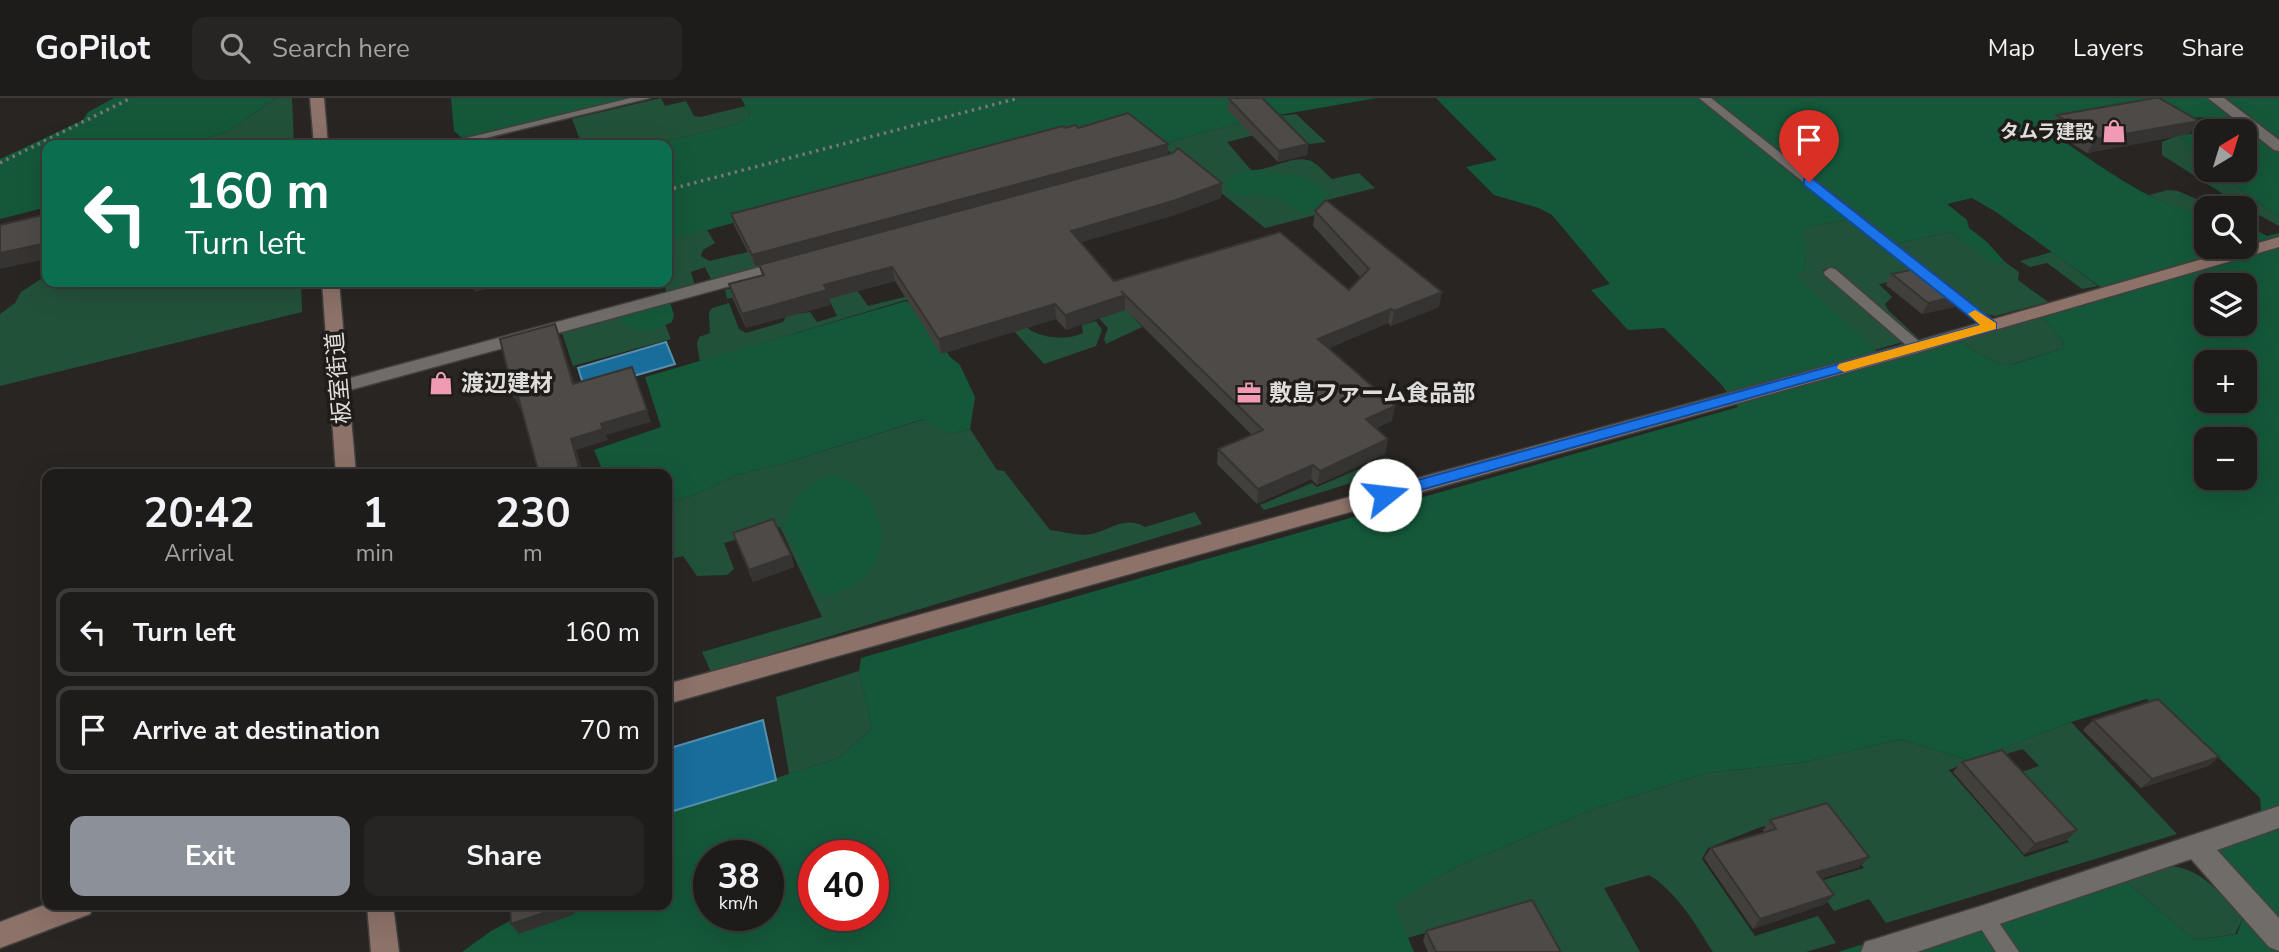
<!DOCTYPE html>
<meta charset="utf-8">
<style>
body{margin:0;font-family:"Nunito Sans","Noto Sans JP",sans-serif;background:#262523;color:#f1f3f6;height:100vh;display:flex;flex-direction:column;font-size:26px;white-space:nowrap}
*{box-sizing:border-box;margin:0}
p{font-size:23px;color:#a1a1a2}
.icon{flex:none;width:38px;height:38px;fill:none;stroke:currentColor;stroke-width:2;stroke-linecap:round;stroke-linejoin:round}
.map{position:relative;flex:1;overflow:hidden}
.sheet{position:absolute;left:42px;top:371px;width:630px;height:441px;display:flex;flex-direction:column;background:#1e1c1a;border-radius:14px;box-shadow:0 7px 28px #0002,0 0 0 2px #3c3a39}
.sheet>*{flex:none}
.banner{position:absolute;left:42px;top:42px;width:630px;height:147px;border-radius:14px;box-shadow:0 7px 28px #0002,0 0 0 2px #3c3a39;background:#0b6e4f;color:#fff;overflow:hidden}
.needle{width:46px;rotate:38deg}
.tools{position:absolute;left:2194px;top:21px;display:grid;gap:14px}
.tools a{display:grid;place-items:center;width:63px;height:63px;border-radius:14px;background:#1e1c1a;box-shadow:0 7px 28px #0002,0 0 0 2px #3c3a39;font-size:35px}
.speed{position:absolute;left:693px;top:742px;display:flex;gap:14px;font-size:35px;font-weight:700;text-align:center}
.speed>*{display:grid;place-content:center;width:91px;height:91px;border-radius:50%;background:#1e1c1a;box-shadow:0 7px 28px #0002,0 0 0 2px #3c3a39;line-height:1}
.speed small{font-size:18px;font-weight:400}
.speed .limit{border:10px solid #d22;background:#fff;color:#111}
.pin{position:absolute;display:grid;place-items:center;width:60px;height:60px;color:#fff;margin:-72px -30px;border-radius:50% 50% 50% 0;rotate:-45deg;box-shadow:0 0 7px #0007}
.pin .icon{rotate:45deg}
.me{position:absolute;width:77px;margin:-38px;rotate:74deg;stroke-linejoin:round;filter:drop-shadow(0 0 5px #0008)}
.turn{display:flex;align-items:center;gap:24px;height:147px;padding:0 28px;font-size:32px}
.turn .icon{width:91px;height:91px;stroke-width:2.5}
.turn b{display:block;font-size:49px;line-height:60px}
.eta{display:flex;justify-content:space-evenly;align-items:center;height:119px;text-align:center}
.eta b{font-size:42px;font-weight:700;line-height:49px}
.button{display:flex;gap:14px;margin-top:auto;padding:14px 28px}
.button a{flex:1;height:80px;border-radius:14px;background:#8c9099;color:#fff;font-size:28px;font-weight:700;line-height:80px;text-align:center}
.button a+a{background:#262523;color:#f1f3f6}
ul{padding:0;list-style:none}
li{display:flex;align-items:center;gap:21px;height:88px;margin:0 14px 10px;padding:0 14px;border:4px solid #3c3a39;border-radius:14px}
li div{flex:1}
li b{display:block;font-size:26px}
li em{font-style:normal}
header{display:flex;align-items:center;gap:42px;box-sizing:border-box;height:98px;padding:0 35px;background:#1e1c1a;border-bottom:2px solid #3c3a39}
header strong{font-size:33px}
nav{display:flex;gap:38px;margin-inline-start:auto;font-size:24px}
.search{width:490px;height:63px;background:#262523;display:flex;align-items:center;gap:18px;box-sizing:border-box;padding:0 24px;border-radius:14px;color:#a1a1a2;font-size:26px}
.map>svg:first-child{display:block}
</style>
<header>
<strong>GoPilot</strong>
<div class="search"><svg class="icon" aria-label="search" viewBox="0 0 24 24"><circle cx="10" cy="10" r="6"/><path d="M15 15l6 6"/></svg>Search here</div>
<nav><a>Map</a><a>Layers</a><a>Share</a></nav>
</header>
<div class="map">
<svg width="2279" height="854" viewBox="0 0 2279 854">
<rect width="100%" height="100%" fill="#282523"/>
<path fill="#225139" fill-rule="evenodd" d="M276,0H292L294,47H185L229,33Z
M661,0L665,8L686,3L694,18L700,19L746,8L750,18L740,25L652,47H582L572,21Z
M1296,16L1326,44L1310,46L1282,30L1227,44L1251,72C1271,73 1292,56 1311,63C1318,66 1326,76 1332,81L1359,75L1375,90L1327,102L1335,112L1265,130L1160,46L1256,21Z
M2179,37L2207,66V72H2215L2279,120V128L2237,105L2162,57V44Z
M2168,92L2178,93L2217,110H2207V116C2186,115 2168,107 2149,97Z
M1849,121L1920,178L1879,186L1892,199L1885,206L1888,212L1918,240L1912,241L1831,170L1822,172L1903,244L1875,252L1796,179L1806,168L1803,130Z
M707,132L715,145L703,152L701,158L709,163L769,149L777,164L712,183L705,169L691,174L695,187L667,195L663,184H667V142Z
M1951,134L1993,165L2005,164L2019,174L2018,182L2048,204L1995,218L1982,215L1894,146Z
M884,148L922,197L700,264L697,246L699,239L710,235L709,215L712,210L729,205L739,231L746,235L783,224L787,217L735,199L727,201L725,192L772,179L797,216L810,214L817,224L837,218L820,183L850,182L868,208L908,198Z
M2052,154L2098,188L2082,191L2047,165L2030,169L2020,163Z
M47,177V184H301L302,214L0,288V216L15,205L21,194Z
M1113,197L1142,229L1106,246L1104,241L1108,230L1092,213Z
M658,209L671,241L573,268L562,235Z
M1016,216C1021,222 1026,230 1032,233C1047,241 1069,242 1083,235L1082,227L1096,223L1102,232L1096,248L1044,266L1014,233Z
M2042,218L2064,245L2063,250L2010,267L1996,265L1957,242Z
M925,321L949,336L970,331L997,372L1004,373L1050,432C1061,433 1074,437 1084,437C1107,436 1122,416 1145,429L1195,414L1202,426L711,574L702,554L822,519L780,429L724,445L734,471L727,477L697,478L683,458L667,462V405L697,396L736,377L782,366Z
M1387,359L1399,370L1264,412L1260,407L1312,385L1317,389Z
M859,573L872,630L839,660L789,676L776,599Z
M2071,624L2177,736L1886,825L1869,801L1834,813L1814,785L1864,770L1821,713L1758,730L1708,750L1702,761L1755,838L1818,818L1836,845L1806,854H1713C1695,826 1678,795 1649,777L1604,790L1640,854H1556L1530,806L1407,840L1393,806L1456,769L1596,710L1707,675L1800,665L1901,641L1970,663L1949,672L2025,759L2069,744L1990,655ZM2023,651L2039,668L2015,676L1999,658Z
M2170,768C2203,770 2222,798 2243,820L2235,836L2195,842L2125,783Z"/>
<path fill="#145839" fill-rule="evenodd" d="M114,0H276L229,33L185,47H47V109L0,121V61L83,22L88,14Z
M451,0H634L462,40L454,33Z
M741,0H1377L1256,21L1160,46L1076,31L667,143V47H652L740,25L750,17Z
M1436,0H2208L2233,19L2164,20L2149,11L2044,30C2089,59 2154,112 2207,116V149H2245V126L2267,138L2279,135V854H1838L2087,776L2125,783L2195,842L2237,836L2243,820L2250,815L2194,740L2261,712L2260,700L2177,619L2146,601L2071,624L1970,663L1901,641L1800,665L1707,675L1596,710L1456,769L1394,806L1414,854H462L491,833L539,807H667V715L839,660L872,630L859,573L861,560L1738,309L1721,286L1664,230L1628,232L1591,192L1610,186L1552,117L1539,110L1494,97L1466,69L1497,62ZM1972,100L1996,114L2113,198L2042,218L2064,245L2063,250L2011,267L1996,265L1957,242L1886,262L1797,179L1806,168L1804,130L1858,119L1894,146L1951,134L1993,166L2005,164L1987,144L1969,130L1967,122L1947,106ZM2207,187H2245V226H2207ZM2207,264H2245V303H2207ZM2207,341H2245V380H2207ZM709,758H768V817H709ZM814,758H873V817H814Z
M2221,0H2279V120L2215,72H2245V33H2207V66L2179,37L2259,31Z
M1251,72L1309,80L1326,95C1321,108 1316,112 1303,115L1281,101L1250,96L1243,100L1228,93L1227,86L1232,77Z
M906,203L930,219L949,258L960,267L975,299L970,331L949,336L924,321L782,366L736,377L697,396L667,405V376H604L594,352L661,329L645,279Z
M670,204L674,217L672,224C649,235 633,239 616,217Z
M827,378C874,378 898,440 868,476C859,486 842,492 830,498L816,493L785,429L788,414L802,392Z"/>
<path fill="#196d9b" stroke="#548fae" stroke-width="2" d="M666,244L675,266L585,292L578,270Z
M763,622L776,682L667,715V651Z"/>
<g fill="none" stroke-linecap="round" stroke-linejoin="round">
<g stroke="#42403e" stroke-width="3">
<path id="lane" d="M631,0H650L457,47H438Z
M1699,0H1711L1996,225V231H1986Z
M1830,170L1835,171L1922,246L1924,249L1922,252H1912L1825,177L1824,174Z
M1984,810L1991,813L2019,854H1996L1974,820L1977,813Z"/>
</g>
<g stroke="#42403e" stroke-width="3">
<path id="street" d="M2208,0H2224L2279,42V53L2274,52Z
M786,162L794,167L792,171L339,295L332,293L330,289L332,285Z
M2279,708V730L2217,752L2279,820V853L2269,849L2191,761L1917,854H1861L1865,844L1875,841L1984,807Z"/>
</g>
<g stroke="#42403e" stroke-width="3">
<path id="secondary" d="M310,0H324L328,47H314Z
M2279,139V149L1923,253L667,606V586L1911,245Z
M322,184H339L356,376H336Z
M47,806L94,807L90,816L0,850V824Z
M367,807H393L399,854H371Z"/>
</g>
<path stroke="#797775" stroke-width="3.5" stroke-dasharray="2.5 4.5" stroke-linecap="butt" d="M0,65L131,0
M667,92L1019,0"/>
<use href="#lane" fill="#706c6a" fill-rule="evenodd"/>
<use href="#street" fill="#706c6a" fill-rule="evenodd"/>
<use href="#secondary" fill="#8c7269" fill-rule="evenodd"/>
</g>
<path fill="#42403d" d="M1229,1L1308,46L1307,57L1278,64L1228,12Z
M2057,17L2199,23L2189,36L2087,55L2049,31Z
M1065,30H1078L1168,46V57L755,168L734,127L731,116Z
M1222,85L1221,100L1175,117L1081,144L1114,183L1349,192L1361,180L1313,128L1315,113L1439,209L1391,228L1388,225L1329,250L1392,323L1376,330L1388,341L1385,356L1317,387L1311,381L1257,406L1217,366L1218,351L1252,337L1125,211L1066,232L1056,221L941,256L895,183L829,201L830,207L746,230L733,201L729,186L762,178L759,167Z
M1892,176L1954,209L1922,216L1886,187Z
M733,435L791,457L794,469L753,484Z
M2093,622L2219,659L2208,668L2141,690L2083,632Z
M1962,664L2077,732L2065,743L2024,756L1953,674Z
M1770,722L1860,769L1822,780L1825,806L1753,831L1704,760L1711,750L1764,734L1763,732Z
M1426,833L1561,854H1428L1423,843Z"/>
<path fill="#363432" d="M2199,23L2189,36L2087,55L2096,41Z
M1168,46V57L755,168L752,157Z
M1308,46L1307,57L1278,64L1279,53Z
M1222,85L1221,100L1175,117L1072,147L1071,133Z
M47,145V161L0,171V155Z
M892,169L895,183L829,201L830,207L746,230L742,216L824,187Z
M470,184H514L475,194Z
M1442,194L1439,209L1391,228L1394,213Z
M1125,197V212L1066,232L1065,217Z
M1961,197L1954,209L1922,216L1928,205Z
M1055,206L1056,221L941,256L939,241Z
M1391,211L1388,225L1316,255L1318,241Z
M555,226L560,238L578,297L573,286Z
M632,269L651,324L606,337L608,342L576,352L584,376H555L571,341L601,326Z
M518,298L523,310L520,311L514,299Z
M1395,308L1392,323L1363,336L1366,321Z
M1388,341L1385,356L1317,387L1320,373Z
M1313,367L1311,381L1257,406L1258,391Z
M791,457L794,469L753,484L749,472Z
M2219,659L2208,668L2141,690L2152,681Z
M2077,732L2065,743L2024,756L2035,746Z
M1869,759L1860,769L1809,784L1817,774Z
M1834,797L1825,806L1753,831L1760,821Z
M567,807H573L575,816L519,836L511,826Z"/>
<path fill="#4d4a47" stroke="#363432" stroke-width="2" d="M1230,0H1262L1308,46L1279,53L1229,1Z
M2155,0H2159L2199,23L2096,41L2057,17Z
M1128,15L1168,46L752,157L731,116L1063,28L1065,30L1076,27L1078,30Z
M1178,50L1222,85L1176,102L1071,133L1114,183L1280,134L1349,192L1369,171L1315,113L1326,102L1442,194L1394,213L1391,211L1318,241L1395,308L1366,321L1388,341L1320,373L1313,367L1258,391L1218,351L1263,332L1121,193L1125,197L1065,217L1055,206L939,241L892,169L824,187L827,192L742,216L729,186L764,177L759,167L1173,55Z
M47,116V145L0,155V127Z
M1924,169L1961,197L1928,205L1892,176Z
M555,226L573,286L632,269L647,312L601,326L603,331L571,341L579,369L555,376H539L518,298L514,299L500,241Z
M773,421L791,457L749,472L733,435Z
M2158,601L2219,659L2152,681L2093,622Z
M2002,652L2077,732L2035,746L1962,664Z
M1827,705L1869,759L1817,774L1834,797L1760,821L1711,750L1776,731L1770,722Z
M1532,802L1561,854H1436L1426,833Z
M510,807H567L511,826Z"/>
<path fill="#1a73e8" stroke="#114b97" stroke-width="2" d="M1804,81H1813L1996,225V231L1385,402L1379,401L1377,397L1379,393L1385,391L1980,227L1804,87Z"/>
<path fill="#f59e0b" d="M1975,212L1996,225V231L1844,274L1837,270L1839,266L1980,227L1968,216Z"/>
<defs>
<g id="shop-bare" transform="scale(1.89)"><path d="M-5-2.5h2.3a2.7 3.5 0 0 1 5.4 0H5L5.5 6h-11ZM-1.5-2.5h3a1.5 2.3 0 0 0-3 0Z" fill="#f09ab5" stroke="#1f1c19" stroke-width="2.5" paint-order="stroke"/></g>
<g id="office-bare" transform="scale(1.89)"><path d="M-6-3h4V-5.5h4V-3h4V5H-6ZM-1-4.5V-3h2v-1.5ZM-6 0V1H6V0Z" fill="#f09ab5" stroke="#1f1c19" stroke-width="2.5" paint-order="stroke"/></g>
</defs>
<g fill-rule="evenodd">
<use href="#shop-bare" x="2114" y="33"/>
<use href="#shop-bare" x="441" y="285"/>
<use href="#office-bare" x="1249" y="295"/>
</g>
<g text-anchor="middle" stroke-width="7" stroke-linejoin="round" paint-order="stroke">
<g font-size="19" font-weight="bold" fill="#dfdddb" stroke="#1f1c19" text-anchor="end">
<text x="2094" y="40">タムラ建設</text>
</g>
<g font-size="23" fill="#dfdddb" stroke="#1f1c19">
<text transform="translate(338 280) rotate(-95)" y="8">板室街道</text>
</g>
<g font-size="23" font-weight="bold" fill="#dfdddb" stroke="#1f1c19" text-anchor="start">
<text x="461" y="293">渡辺建材</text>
<text x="1269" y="303">敷島ファーム食品部</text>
</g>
</g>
</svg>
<div class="tools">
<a><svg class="needle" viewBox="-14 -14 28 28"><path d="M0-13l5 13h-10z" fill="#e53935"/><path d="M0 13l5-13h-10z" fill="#a1a1a2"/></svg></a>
<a><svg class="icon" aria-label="search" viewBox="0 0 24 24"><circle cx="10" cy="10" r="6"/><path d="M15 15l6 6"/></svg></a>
<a><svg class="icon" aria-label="layers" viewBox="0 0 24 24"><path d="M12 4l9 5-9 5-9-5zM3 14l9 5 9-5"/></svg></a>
<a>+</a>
<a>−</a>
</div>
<div class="speed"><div>38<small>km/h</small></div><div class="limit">40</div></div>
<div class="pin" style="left:1809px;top:84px;background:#d93025"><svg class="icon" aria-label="arrive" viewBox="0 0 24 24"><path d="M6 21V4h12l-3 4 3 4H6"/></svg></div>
<svg class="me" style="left:1385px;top:397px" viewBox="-20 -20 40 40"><circle r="19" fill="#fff"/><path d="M0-13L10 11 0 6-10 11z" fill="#1a73e8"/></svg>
<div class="banner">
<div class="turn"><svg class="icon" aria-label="left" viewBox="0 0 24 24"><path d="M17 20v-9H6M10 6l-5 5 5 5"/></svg><div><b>160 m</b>Turn left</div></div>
</div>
<section class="sheet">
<div class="eta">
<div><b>20:42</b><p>Arrival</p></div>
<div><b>1</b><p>min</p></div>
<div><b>230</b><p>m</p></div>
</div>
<ul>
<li><svg class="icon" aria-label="left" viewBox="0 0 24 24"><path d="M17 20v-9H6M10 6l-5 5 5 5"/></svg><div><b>Turn left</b></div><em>160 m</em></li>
<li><svg class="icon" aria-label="arrive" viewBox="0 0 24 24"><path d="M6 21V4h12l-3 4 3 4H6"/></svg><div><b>Arrive at destination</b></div><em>70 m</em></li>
</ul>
<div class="button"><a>Exit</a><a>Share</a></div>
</section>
</div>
